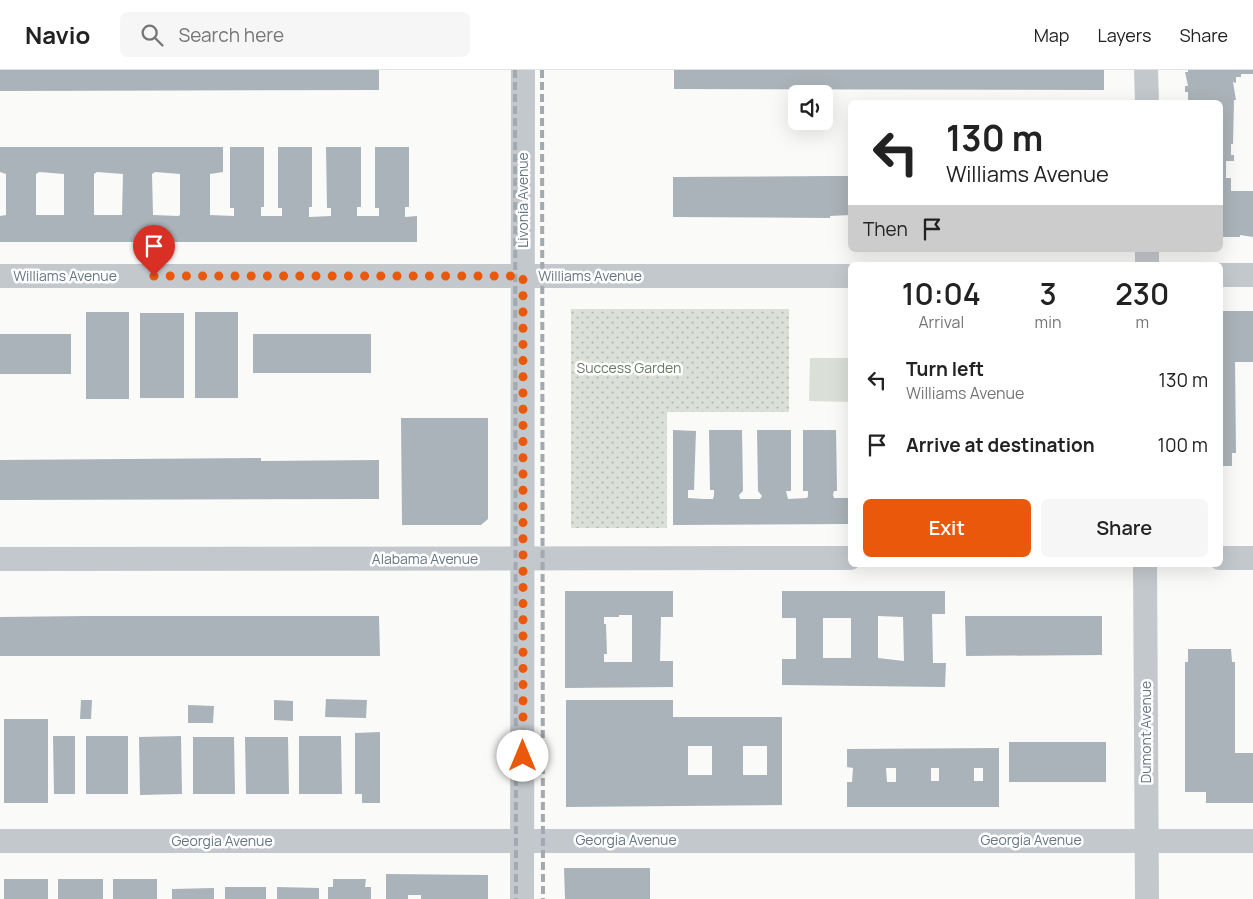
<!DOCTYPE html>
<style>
body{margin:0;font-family:Manrope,sans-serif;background:#f6f6f6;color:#222;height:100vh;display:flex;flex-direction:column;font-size:19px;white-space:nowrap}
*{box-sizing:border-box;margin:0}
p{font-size:16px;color:#767676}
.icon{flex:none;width:28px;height:28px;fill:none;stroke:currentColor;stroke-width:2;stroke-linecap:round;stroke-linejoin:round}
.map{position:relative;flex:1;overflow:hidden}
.details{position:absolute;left:848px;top:192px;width:375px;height:305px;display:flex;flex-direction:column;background:#fff;border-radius:8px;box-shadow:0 5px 20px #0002}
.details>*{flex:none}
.hud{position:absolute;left:848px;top:30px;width:375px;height:152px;border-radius:8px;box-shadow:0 5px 20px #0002;background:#fff;color:#222;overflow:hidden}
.fabs{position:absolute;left:788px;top:15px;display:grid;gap:10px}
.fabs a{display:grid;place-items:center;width:45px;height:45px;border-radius:8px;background:#fff;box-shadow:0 5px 20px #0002;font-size:25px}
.pin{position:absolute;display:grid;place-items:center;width:42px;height:42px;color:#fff;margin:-51px -21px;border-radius:50% 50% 50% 0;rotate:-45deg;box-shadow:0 0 5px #0007}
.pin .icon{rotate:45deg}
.me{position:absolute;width:55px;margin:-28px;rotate:0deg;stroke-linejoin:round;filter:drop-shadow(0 0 4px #0008)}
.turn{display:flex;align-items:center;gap:18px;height:105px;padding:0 15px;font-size:22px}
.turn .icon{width:65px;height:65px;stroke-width:2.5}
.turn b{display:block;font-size:35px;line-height:42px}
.then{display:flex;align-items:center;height:48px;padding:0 15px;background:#0003;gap:10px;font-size:19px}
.eta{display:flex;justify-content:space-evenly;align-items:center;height:85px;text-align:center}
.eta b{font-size:30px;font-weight:600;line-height:35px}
.primary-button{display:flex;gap:10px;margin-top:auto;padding:10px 15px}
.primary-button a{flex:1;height:58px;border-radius:8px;background:#ea580c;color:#fff;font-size:20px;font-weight:600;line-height:58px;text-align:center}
.primary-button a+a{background:#f6f6f6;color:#222}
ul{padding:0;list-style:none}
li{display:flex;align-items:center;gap:15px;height:65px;padding:0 15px}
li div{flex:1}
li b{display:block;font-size:19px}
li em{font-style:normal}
header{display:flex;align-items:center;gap:30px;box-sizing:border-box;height:70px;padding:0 25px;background:#fff;border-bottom:1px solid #e0e0e0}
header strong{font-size:24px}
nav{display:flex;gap:28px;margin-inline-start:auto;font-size:18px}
.search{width:350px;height:45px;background:#f6f6f6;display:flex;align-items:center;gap:12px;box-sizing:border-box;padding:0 18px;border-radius:8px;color:#767676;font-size:19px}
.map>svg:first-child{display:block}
</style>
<header>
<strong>Navio</strong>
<div class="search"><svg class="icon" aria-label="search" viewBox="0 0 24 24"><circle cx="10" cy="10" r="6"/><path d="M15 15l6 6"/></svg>Search here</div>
<nav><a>Map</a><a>Layers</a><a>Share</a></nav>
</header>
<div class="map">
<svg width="1253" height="829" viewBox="0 0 1253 829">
<defs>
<pattern id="grass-dots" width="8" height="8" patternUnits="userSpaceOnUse" patternTransform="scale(1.25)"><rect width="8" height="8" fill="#dadfd7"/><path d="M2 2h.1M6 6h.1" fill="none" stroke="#b4b9b4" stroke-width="1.8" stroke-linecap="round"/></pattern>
</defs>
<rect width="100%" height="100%" fill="#fafaf8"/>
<path fill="url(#grass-dots)" d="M571,239H789V342H667V458H571Z"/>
<path fill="#dadfd7" d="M810,288H850V332L809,331Z"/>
<path fill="#aab3b9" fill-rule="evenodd" d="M0,0H379V20L0,21Z
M674,0H1104V20L674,19Z
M1188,0H1253V4H1241V7H1236V13L1233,12L1236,30H1234L1233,74H1231V85H1234V91H1226V108H1231V121H1253V167L1240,165V167H1220V32H1188V22H1185V16H1188L1185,2H1188Z
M0,77H223V102L210,104V145L234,146V138H230V77H264V137H261V146H282V138H278V77H312V137H309V147L331,146V138H327L326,77H361V137H357V146H379V138H375V77H409V137H405V147L417,146V172H0V146L6,145V104L0,102ZM39,102L64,104V145H36V104ZM97,102L123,104L122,145H94V104ZM155,102L180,104V145L178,146L153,145L152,104Z
M830,106H850V145L830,146V148L673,147V107Z
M1220,241H1253V292H1235L1236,383H1232V396H1220Z
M86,242H129V329H86Z
M195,242H238V328H195Z
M140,243H184V328H140Z
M0,264H71V304H0Z
M253,264H371V303H253Z
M401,348H488V449L481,455H402Z
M673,360L696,361L694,420H688V428L703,429H713L714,425V420H710L709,360H742L743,421L739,425L740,429H760L762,426L758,421L757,360H791V421H786L788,429L807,428L808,426V421H803V360H836L837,421H834L833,425L834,428H850V454L673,455Z
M261,388V391L379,390V429L0,430V390Z
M565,521H673V547H661L660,591H673V617L565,618ZM619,545H632V592H604V584H607L606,554H604V547H619Z
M782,521H945V544H932L933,593H946L945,617L782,615V589H796V548H782ZM878,546L903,547L904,591L878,588ZM823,548H851V588H823Z
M86,546H379L380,586H0V547Z
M965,546H1102V585L966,586Z
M1188,579H1231L1232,592H1235V683H1253V733H1206V722H1185V592H1188Z
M326,629L367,630L366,648L325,647Z
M81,630H92L91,649H80Z
M274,630L293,631V651L274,650Z
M566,630H673V647H782V735L566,737ZM688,676H712V705H688ZM743,676H767V705H743Z
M188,635L214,636L213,653H188Z
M4,649H48V733H4Z
M380,662V733H362V724H355V663Z
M53,666H75V724H54Z
M86,666H128V724H86Z
M181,666L182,724L140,725L139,667Z
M299,666H341L342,724H299Z
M193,667H234L235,724H193Z
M245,667H288L289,724H246Z
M1009,672H1106V712H1009Z
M999,678V737H847V712H852L853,698L847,697V679ZM886,698H896V712H887ZM931,698H939V711H931ZM974,698H983V711H974Z
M564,798H650V829H565Z
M386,804L488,805V829H421V825H408V829H386Z
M4,809H48V829H4Z
M58,809H103V829H58Z
M113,809H157V829H113Z
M333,809H366L365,817H371V829H328V817H333Z
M225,817H266V829H225Z
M277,817L319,818V829H277Z
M214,818V829H172V819Z"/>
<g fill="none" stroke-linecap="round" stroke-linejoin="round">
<path stroke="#c3c8cc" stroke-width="24" d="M1146,0L1147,32
M1147,180V195
M1220,205H1253
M0,206H850
M1220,488H1253
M0,489L850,488
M1145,495L1147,829
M0,771H1253
M522,829L523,0"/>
<path stroke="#a2aab0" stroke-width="4" stroke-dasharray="8 4" stroke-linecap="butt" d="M515,0L516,829
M542,0L543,829"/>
</g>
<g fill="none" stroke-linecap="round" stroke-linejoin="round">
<path stroke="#ea580c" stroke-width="9" stroke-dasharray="0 16.2" d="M154,206H523V686"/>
</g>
<g text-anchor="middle" stroke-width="5" stroke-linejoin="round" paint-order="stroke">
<g font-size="14" fill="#657683" stroke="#fff">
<text transform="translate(523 130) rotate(-90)" y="5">Livonia Avenue</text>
<text x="65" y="211">Williams Avenue</text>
<text x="590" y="211">Williams Avenue</text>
<text x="425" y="494">Alabama Avenue</text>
<text transform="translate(1146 662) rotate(-90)" y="5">Dumont Avenue</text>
<text x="626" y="775">Georgia Avenue</text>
<text x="1031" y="775">Georgia Avenue</text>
<text x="222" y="776">Georgia Avenue</text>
</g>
<g font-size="14" fill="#687a64" stroke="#fff">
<text x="629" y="303">Success Garden</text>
</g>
</g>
</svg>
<div class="fabs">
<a><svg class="icon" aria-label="sound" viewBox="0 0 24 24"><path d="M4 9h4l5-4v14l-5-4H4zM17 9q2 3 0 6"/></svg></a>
</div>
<div class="pin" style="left:154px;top:206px;background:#d93025"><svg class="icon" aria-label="arrive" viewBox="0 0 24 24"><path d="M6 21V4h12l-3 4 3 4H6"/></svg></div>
<svg class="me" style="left:523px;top:686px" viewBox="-20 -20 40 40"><circle r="19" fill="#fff"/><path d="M0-13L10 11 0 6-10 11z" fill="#ea580c"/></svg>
<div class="hud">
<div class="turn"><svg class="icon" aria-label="left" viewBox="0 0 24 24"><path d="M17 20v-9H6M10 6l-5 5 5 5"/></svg><div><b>130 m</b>Williams Avenue</div></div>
<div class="then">Then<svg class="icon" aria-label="arrive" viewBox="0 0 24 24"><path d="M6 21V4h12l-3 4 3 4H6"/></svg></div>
</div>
<section class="details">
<div class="eta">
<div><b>10:04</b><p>Arrival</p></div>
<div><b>3</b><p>min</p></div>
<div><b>230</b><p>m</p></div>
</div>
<ul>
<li><svg class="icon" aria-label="left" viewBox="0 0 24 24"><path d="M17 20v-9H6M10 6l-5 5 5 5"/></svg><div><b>Turn left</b><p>Williams Avenue</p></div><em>130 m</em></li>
<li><svg class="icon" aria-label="arrive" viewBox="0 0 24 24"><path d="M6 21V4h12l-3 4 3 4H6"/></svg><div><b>Arrive at destination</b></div><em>100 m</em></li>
</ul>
<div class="primary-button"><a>Exit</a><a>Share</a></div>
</section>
</div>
